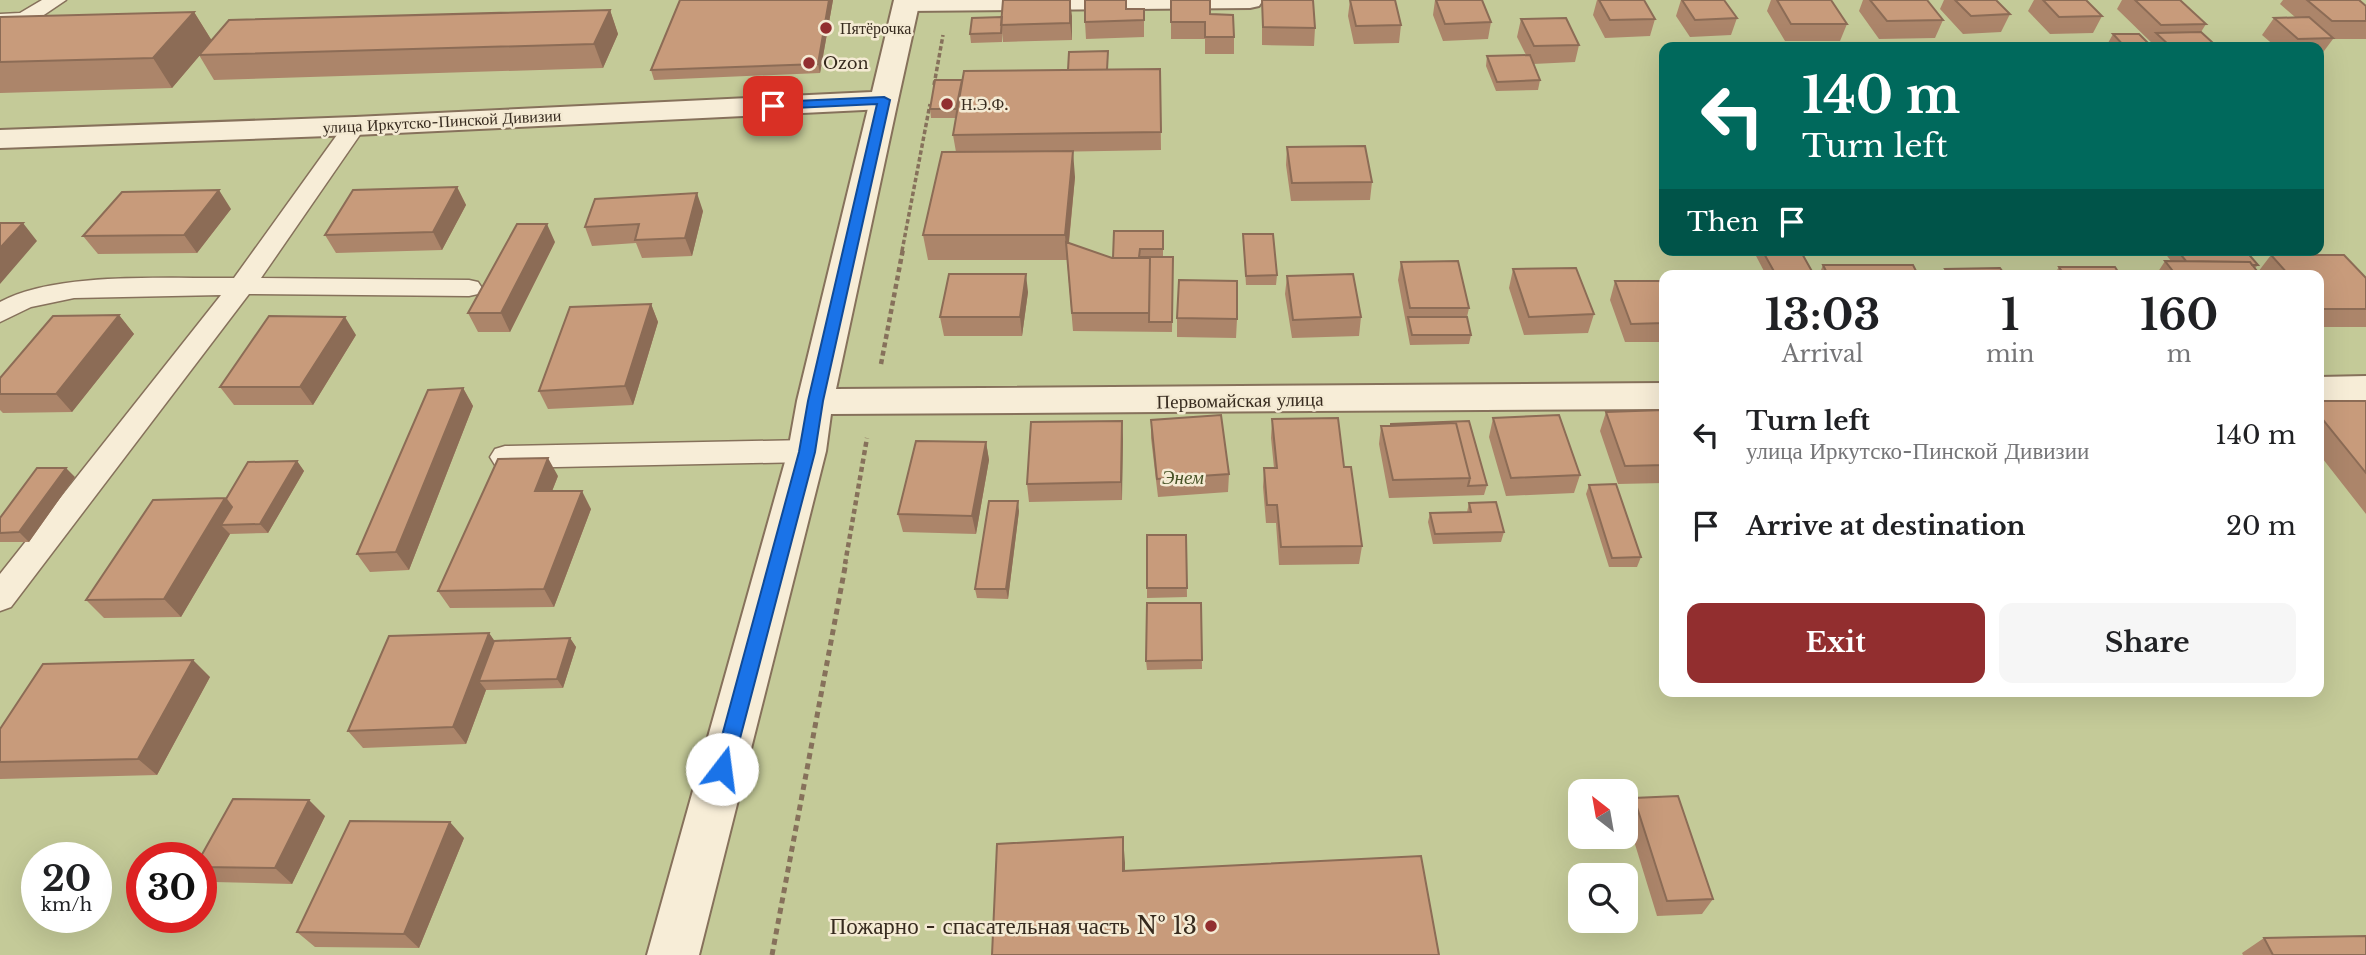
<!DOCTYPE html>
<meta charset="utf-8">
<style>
body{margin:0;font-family:"Libre Baskerville",serif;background:#f6f6f6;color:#202124;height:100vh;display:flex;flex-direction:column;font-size:26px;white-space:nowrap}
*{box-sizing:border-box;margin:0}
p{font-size:23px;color:#757577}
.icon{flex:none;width:38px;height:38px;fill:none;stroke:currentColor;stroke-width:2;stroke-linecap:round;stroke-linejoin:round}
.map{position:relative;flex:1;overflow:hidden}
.sheet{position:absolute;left:1659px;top:270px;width:665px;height:427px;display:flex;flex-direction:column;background:#fff;border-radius:14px;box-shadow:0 7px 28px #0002}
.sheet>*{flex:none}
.guide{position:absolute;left:1659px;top:42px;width:665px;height:214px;border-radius:14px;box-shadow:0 7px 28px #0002;background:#00695c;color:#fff;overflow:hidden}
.needle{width:46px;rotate:329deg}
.fabs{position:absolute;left:1568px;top:779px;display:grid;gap:14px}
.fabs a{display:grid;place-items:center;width:70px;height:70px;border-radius:14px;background:#fff;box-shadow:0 7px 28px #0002;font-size:35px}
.speed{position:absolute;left:21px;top:842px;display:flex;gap:14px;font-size:35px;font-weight:700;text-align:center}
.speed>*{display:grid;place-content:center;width:91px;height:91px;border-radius:50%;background:#fff;box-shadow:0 7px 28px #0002;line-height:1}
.speed small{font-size:18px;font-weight:400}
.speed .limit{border:10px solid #d22;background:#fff;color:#111}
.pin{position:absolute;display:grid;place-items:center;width:60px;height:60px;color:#fff;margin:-30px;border-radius:14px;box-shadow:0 4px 10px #0006}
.me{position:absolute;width:77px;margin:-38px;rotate:15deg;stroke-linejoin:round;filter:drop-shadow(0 0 5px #0008)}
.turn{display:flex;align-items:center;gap:24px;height:147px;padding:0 28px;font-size:32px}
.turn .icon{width:91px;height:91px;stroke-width:2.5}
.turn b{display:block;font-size:49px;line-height:60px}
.then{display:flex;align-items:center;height:66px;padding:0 28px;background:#0003;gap:14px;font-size:26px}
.eta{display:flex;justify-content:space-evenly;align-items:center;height:119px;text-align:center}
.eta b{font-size:42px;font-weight:700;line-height:49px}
.cta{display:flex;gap:14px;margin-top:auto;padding:14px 28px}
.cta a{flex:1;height:80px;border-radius:14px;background:#922e2f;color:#fff;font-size:28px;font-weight:700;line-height:80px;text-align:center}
.cta a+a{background:#f6f6f6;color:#202124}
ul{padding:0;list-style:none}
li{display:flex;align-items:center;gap:21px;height:91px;padding:0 28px}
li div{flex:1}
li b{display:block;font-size:26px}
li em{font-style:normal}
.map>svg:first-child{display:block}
</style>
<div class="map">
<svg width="2366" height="955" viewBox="0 0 2366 955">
<rect width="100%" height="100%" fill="#ece0c4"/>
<path fill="#c4ca98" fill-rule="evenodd" d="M0,0H2366V955H0ZM1664,47H2319V250H1664ZM1664,275H2319V691H1664ZM1580,791H1626V836H1580ZM37,858H96V917H37ZM142,858H201V917H142ZM1580,875H1626V920H1580Z"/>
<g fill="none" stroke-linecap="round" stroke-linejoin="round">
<g stroke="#86715b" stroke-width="3">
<path id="service" d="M42,0H66L32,23L0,26V14L20,13Z
M355,119L363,121L366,126L261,278L469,280L478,282L482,288L478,294L469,296L249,294L11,607L0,611V574L221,295L74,298L31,307L0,322V302C57,271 169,279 234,278L347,121Z
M807,440L817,443L822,451L817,459L807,462L505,468L495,465L490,457L495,449L505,446Z"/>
</g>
<g stroke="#86715b" stroke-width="4">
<path id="minor" d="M896,0H1263L1259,6L1250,8L907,11L898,9L894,3Z
M884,91L894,94L898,100L836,389L1664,383V409L831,414L826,451L699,955H647L788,451L797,401L870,100L874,94Z
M2366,376V402L2319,403V377Z"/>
</g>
<g stroke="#86715b" stroke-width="4">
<path id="tertiary" d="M894,0H920L898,100L894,106L884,109L355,135L0,148V130L355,117L872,92Z"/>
</g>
<path stroke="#86715b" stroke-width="3.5" stroke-dasharray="4.5 2.5" stroke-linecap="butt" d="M934,85L943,35
M902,251L930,104"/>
<path stroke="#86715b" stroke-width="4.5" stroke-dasharray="5 3.5" stroke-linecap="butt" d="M881,364L903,249
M845,564L867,438"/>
<path stroke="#86715b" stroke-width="5" stroke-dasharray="6 4.5" stroke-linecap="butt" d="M772,955L846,562"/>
<use href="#service" fill="#f7edd7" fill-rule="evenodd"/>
<use href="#minor" fill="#f7edd7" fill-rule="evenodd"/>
<use href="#tertiary" fill="#f7edd7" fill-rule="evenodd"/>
</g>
<path fill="#ac856a" d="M680,0H833L820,73L654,80L651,70Z
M1171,0L1210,14L1234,37V54H1205V39H1171Z
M1262,0L1315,28L1314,46L1262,45Z
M1350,0H1395L1401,25L1399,43L1354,44L1348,16Z
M1435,0H1482L1491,22L1488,39L1443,41L1433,15Z
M1597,0H1644L1655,19L1650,36L1605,38L1593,15Z
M1681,0H1724L1737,18L1731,35L1690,37L1676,16Z
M1771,0H1831L1847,24L1840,41H1785L1767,11Z
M1863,0H1927L1943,20L1935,38L1879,39L1859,11Z
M1944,0H1996L2010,14L2001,32L1963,34L1940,9Z
M2034,0H2086L2102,16L2093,33L2050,34L2028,11Z
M2122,0H2180L2206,24L2201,32L2213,43L2242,47H2156L2117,9Z
M2283,0H2359L2366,6V39H2333L2321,55H2319V47H2276L2262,35L2274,18L2295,17L2280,4Z
M1126,9H1144V37L1086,39L1085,22Z
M610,10L618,34L603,68L214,80L199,55Z
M194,12L212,41L172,88L0,93V17Z
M1072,16V40L1003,42L1002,33V42L971,43L970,34L972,18Z
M1521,19L1579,45L1575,62L1533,64L1540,80L1538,90L1496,91L1486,66L1487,56L1526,55L1517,37Z
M2113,34L2152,47H2111L2108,43Z
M1108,51V70L1160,69L1161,150L1047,152L1075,177L1069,243L1113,258L1163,231V257H1173L1172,332L1073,331L1067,260H928L923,235L956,152L953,135L956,118H931L930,109L962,80L1068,70Z
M1287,147L1372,182L1370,200L1291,201L1286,165Z
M457,187L466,205L442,250L336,253L325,235Z
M231,209L197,253L98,254L83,236Z
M703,211L692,256L642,258L636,243L592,246L585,227Z
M1243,234L1277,275L1276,285H1246Z
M555,242L510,332H478L468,313Z
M1756,250H1800L1814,275H1766L1755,254Z
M2165,250H2245L2258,265L2255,268L2258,272L2271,255L2366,278V327H2319V275H2156L2165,261H2171L2164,252Z
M1401,262L1469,308L1467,317L1471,335L1469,344L1410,345L1398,280Z
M1823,265L1918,275H1819Z
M2059,267L2120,275H2054Z
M1513,269L1594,314L1588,333L1524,335L1509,288Z
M1945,269L2005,275H1942Z
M1287,276L1361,317L1359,336L1292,338L1285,294Z
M1615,281H1664V342H1625L1610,300Z
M1028,292L1022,336H944L940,317Z
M651,304L658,322L633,405L548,409L539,391Z
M119,315L134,334L72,412L3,413L0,410V378Z
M1177,318L1237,319L1236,338L1177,337Z
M356,335L313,405H234L220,387Z
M463,388L473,406L409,570L370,572L357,554Z
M2319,401H2366V514L2319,454Z
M1664,410V483L1618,484L1600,431L1606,412Z
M1493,418L1580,475L1574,493L1506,496L1489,437Z
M1272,419L1344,467L1362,546L1359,564L1279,565L1276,523H1266L1263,487L1264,468H1274L1271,438Z
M1151,420L1229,474L1228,492L1158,497L1151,438Z
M1122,421V500L1029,502L1027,484Z
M1381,426L1487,485L1484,495L1389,498L1379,444Z
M986,442L989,460L976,534L903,532L898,514Z
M297,461L304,471L268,533L230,534L181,617L104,618L86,600L226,499Z
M558,476L552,491L591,509L554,607L450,608L438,591Z
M75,477L29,542H0V518Z
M1589,485L1641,557L1637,567H1609L1586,494Z
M1469,503L1504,532L1501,542L1433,544L1428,522L1430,513L1467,512Z
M1019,511L1008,599L977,598L975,589Z
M1147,535H1186L1187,597L1147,598Z
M1201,603L1202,669L1147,670L1146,661Z
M489,633L494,641L570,638L576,647L563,688L486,690L466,744L363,748L348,731Z
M210,677L157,775L0,779V729Z
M1634,798L1713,899L1702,914L1657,916L1626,815Z
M325,816L292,884L214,882L201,872V858Z
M464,838L419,948L315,947L297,932Z
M2264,938L2366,955H2243L2242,953Z"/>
<path fill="#8c6c56" d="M829,0H833L820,73L818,64Z
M1070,0L1072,16V40L1070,23Z
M610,10L618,34L603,68L594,44Z
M194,12L212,41L172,88L153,58Z
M1073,151L1075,177L1067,260L1065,235Z
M457,187L466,205L442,250L433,232Z
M219,190L231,209L197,253L184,235Z
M697,193L703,211L692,256L685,238Z
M23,223L37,241L0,284V248Z
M547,224L555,242L510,332L501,313Z
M1026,274L1028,292L1022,336L1020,317Z
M651,304L658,322L633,405L625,386Z
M119,315L134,334L72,412L56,394Z
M345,317L356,335L313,405L300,387Z
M463,388L473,406L409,570L396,552Z
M1122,421L1123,439L1122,500L1121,482Z
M986,442L989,460L976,534L972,516Z
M548,458L558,476L545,509L535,491Z
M297,461L304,471L268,533L260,524Z
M66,468L75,477L29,542L19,532Z
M582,491L591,509L554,607L544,589Z
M225,498L240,517L221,525L230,534L181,617L164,599Z
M1018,501L1019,511L1008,599L1006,589Z
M489,633L501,650L479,681L486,690L466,744L453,727Z
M570,638L576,647L563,688L557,679Z
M193,660L210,677L157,775L138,759Z
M309,800L325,816L292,884L275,868Z
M450,822L464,838L419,948L404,934Z
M1123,837L1125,863V897L1123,871Z"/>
<path fill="#c89b7b" stroke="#8c6c56" stroke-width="2" d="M680,0H829L818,64L651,70Z
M1003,0H1070V23L1001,25Z
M1085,0H1126V9H1144V20L1085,22Z
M1171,0H1210V14L1233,15L1234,37H1205V22H1171Z
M1262,0H1313L1315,28L1263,27Z
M1350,0H1395L1401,25L1356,26Z
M1436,0H1482L1491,22L1445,24Z
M1599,0H1644L1655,19L1610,20Z
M1682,0H1724L1737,18L1695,20Z
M1777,0H1831L1847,24H1791Z
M1870,0H1927L1943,20L1887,21Z
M1955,0H1996L2010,14L1971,16Z
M2043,0H2086L2102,16L2059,17Z
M2135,0H2180L2206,24L2161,25Z
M2307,0H2359L2366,6V21H2332Z
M610,10L594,44L199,55L229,20Z
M194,12L153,58L0,62V17Z
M1002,17L1001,33L970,34L972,18Z
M2309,17L2333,38L2298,39L2274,18Z
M1566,18L1579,45L1534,46L1521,19Z
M2201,32L2213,43H2237L2242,47H2171L2156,33Z
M2113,34H2139L2152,47H2125Z
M1108,51L1107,70H1068L1069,52Z
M1530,55L1540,80L1497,82L1487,56Z
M1160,69L1161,132L953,135L964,71Z
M935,80H962L956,109H930Z
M1365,146L1372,182L1292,183L1287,147Z
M1073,151L1065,235H923L942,152Z
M457,187L433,232L325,235L353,190Z
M219,190L184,235L83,236L122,192Z
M697,193L685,238L635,240L639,224L585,227L595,199Z
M0,223H23L0,248Z
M517,224H547L501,313H468Z
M1114,231H1163V249H1140L1139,257H1173L1172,322H1149L1150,258H1113Z
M1243,234H1273L1277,275L1246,276Z
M1066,242L1112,258H1150L1149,313H1072Z
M1762,250H1800L1814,275H1776Z
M2177,250H2245L2258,265H2252L2250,262L2186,261Z
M2271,255H2344L2366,278V309H2319V275H2289Z
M1458,261L1469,308H1410L1401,262Z
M2165,261L2250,262L2260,275H2176Z
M1823,265H1913L1918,275H1828Z
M2059,267H2115L2120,275H2064Z
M1576,268L1594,314L1529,317L1513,269Z
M2000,268L2005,275H1949L1945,269Z
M949,274H1026L1020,317H940Z
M1353,274L1361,317L1293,320L1287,276Z
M1179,280L1237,281V319L1177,318Z
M1615,281H1664V323L1631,324Z
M651,304L625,386L539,391L570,307Z
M119,315L56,394H0V378L53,316Z
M269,316L345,317L300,387H220Z
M1408,317H1467L1471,335H1412Z
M463,388L396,552L357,554L428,390Z
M2319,401H2366V473L2319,415Z
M1664,410V465L1625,466L1606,412Z
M1221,415L1229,474L1157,479L1151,420Z
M1559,415L1580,475L1511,478L1493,418Z
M1338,418L1344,467H1351L1362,546L1281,547L1277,505H1267L1264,468H1277L1272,419Z
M1122,421L1121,482L1027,484L1031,422Z
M1469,421L1487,485L1468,486L1470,478L1456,423L1391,426V424Z
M1456,423L1470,478L1393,480L1381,426Z
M916,441L986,442L972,516L898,514Z
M548,458L535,491H582L544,589L438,591L498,459Z
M297,461L260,524L221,525L232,507L226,499L248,462Z
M37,468H66L19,532L0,533V518Z
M1616,484L1641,557L1612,558L1589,485Z
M225,498L164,599L86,600L153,500Z
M989,501H1018L1006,589H975Z
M1496,502L1504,532L1435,534L1430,513L1471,512L1469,503Z
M1147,535H1186L1187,588H1147Z
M1147,603H1201L1202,660L1146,661Z
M489,633L453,727L348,731L389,636Z
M570,638L557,679L479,681L494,641Z
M193,660L138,759L0,762V729L43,664Z
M1678,796L1713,899L1667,901L1634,798Z
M233,799L309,800L275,868L201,867V858H200Z
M350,821L450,822L404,934L297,932Z
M1123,837V871L1421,856L1439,955H992L997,844Z
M2366,936V955H2273L2264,938Z"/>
<path fill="#1a73e8" stroke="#114b97" stroke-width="2" d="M884,97L890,100L823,401L815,452L732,769L729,775L722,778L716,775L713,769L799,452L808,401L877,104L773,109L767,106L773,102Z"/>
<g fill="#922e2f" stroke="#f4ead3" stroke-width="2.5">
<circle cx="826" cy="28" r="7"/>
<circle cx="809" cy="63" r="7"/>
<circle cx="947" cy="104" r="7"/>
<circle cx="1211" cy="926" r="7"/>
</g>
<g text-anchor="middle" stroke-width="5" stroke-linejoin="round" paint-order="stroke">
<g font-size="16" fill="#362a1e" stroke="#f4ead3" text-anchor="start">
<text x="840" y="34">Пятёрочка</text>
<text x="823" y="69">Ozon</text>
<text x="961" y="110">Н.Э.Ф.</text>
</g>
<g font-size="16" fill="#362a1e" stroke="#f4ead3">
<text transform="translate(442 121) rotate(-3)" y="6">улица Иркутско-Пинской Дивизии</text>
</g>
<g font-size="19" fill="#362a1e" stroke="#f4ead3">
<text transform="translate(1240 400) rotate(-1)" y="7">Первомайская улица</text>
</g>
<g font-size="19" font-style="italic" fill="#475226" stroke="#f4ead3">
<text x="1183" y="484">Энем</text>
</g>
<g font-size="23" fill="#362a1e" stroke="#f4ead3" text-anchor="end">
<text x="1197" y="934">Пожарно - спасательная часть № 13</text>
</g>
</g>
</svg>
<div class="fabs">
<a><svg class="needle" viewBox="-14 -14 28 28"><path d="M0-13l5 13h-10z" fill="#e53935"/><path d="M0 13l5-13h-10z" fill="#757577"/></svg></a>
<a><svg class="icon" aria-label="search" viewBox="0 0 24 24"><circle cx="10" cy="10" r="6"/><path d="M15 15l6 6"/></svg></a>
</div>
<div class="speed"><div>20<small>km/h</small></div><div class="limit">30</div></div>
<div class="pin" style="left:773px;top:106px;background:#d93025"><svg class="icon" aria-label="arrive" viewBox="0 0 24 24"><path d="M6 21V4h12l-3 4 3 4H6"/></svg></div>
<svg class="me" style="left:722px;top:769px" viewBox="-20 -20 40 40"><circle r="19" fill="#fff"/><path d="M0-13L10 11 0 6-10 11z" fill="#1a73e8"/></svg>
<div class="guide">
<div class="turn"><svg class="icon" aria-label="left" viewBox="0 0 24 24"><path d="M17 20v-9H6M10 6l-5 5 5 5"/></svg><div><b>140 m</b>Turn left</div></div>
<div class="then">Then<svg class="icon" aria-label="arrive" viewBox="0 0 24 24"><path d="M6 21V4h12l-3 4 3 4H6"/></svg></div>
</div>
<section class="sheet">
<div class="eta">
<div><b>13:03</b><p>Arrival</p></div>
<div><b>1</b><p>min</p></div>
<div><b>160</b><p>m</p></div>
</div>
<ul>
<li><svg class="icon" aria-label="left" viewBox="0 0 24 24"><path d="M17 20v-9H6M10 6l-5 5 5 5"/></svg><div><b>Turn left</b><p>улица Иркутско-Пинской Дивизии</p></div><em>140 m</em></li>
<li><svg class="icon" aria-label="arrive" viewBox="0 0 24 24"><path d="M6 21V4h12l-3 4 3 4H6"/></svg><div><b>Arrive at destination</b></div><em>20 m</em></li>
</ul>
<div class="cta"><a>Exit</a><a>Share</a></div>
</section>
</div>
